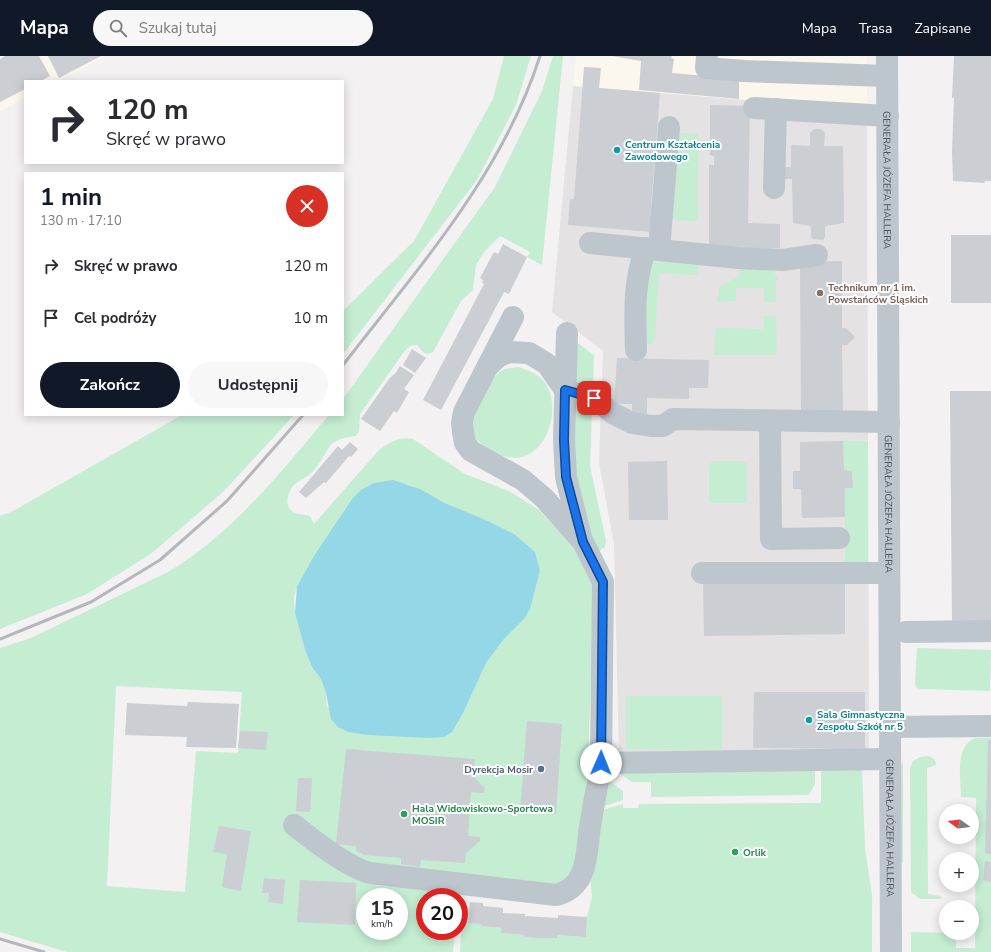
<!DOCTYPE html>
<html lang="pl">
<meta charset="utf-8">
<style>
body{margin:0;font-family:"Nunito Sans",sans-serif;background:#f7f7f7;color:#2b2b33;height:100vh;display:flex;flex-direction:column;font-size:15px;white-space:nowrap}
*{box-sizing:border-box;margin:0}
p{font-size:13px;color:#7c7c81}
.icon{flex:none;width:22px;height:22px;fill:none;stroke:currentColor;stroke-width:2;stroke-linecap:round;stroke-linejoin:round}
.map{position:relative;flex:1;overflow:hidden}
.side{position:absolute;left:24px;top:116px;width:320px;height:244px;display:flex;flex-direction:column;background:#fff;border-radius:0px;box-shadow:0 2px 10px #0003}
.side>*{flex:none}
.top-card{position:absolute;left:24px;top:24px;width:320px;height:84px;border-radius:0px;box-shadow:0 2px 10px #0003;background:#fff;color:#2b2b33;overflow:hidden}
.needle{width:26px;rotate:285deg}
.buttons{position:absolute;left:939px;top:748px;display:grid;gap:8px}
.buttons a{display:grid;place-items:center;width:40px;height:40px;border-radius:50%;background:#fff;box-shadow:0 2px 10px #0003;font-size:20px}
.speed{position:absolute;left:356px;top:832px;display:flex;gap:8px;font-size:20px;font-weight:700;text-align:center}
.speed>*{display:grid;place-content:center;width:52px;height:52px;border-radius:50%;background:#fff;box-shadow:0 2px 10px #0003;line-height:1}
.speed small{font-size:10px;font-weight:400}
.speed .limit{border:6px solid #d22;background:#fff;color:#111}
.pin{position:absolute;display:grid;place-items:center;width:34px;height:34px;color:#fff;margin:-17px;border-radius:8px;box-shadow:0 2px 6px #0006}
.me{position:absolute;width:44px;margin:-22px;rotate:1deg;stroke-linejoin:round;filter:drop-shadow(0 0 3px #0008)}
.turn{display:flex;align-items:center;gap:14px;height:84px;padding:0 16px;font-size:18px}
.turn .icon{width:52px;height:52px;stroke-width:2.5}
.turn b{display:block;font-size:28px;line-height:34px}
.round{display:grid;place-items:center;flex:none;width:42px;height:42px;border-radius:21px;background:#f7f7f7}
.summary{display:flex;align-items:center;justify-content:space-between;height:68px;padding:0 16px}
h1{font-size:24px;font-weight:700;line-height:30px;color:#111827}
.primary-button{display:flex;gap:8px;margin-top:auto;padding:8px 16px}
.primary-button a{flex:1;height:46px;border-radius:24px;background:#111827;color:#fff;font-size:16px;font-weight:700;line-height:46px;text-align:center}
.primary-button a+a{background:#f7f7f7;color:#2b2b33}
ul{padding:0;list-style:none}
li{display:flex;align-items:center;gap:12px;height:52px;padding:0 16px}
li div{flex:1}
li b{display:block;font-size:15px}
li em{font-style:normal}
header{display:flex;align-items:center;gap:24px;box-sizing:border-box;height:56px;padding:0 20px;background:#111827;color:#fff}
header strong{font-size:19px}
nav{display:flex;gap:22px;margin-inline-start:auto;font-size:14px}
.search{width:280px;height:36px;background:#f7f7f7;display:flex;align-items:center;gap:10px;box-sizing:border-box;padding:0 14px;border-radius:22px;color:#7c7c81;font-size:15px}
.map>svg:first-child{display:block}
</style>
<header>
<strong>Mapa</strong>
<div class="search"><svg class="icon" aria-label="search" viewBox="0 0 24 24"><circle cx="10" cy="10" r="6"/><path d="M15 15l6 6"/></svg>Szukaj tutaj</div>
<nav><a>Mapa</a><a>Trasa</a><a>Zapisane</a></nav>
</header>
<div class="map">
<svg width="991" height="896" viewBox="0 0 991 896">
<rect width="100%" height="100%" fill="#f3f1f1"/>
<path fill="#fbf7ed" d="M0,0H106L58,25H25V42L0,55Z
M576,0H867V54L573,30Z"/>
<path fill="#e4e2e2" d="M573,30L867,54L869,697L619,698L614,488L599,407L603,295L552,256Z"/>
<path fill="#c4edd2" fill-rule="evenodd" d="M504,0H531L516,49L477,124L343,298V255L414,185L493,43Z
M553,0H563L542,209L527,201L530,196L500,180L484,196L476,209L473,234L461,245L433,296L428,298L424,297L417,289L410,290L404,296L360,358L359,375L356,380C322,384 331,396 313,415C308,421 301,423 295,428C289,433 283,449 292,455C297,459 304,458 310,460L314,468L379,394C390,386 400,380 413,383L465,418L509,435L539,454L576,494L594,530L588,707L580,788L576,810L559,830L353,821C374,838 431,825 458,841H425V875H455L453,896H67L0,876V592L31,582L168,516C233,477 281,416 329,359H343V343L495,131L542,35ZM408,428L464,456L535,496L540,514L524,563L504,583L486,607L452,675L327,651L326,637L321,623L312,611L305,594L295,557L294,541L297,530L303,519L352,443ZM116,630L242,636L238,697L196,695L185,836L107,830ZM365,841H399V875H365Z
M679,77L698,78V165L676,164L672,161Z
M649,204L698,206L697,219L661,217L659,218L655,282L652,288H642Z
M741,210C753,211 774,209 778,223L776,224V246H764V232H736V245L716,246L717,241L719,240V231L738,221Z
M764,260H776L777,295L774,299H714L716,272L764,273Z
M571,282L594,299L593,334L577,333Z
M518,311C527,314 536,317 542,323C568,350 542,423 495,396C487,392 479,388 474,379C468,365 488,323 501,315C506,312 512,312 518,311Z
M572,344L589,347L592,354L590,410L606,485L605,491L599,495H596L571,418Z
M182,359H294L224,435L152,497L87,538L0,573V460L13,455Z
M843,385H868V508L845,507V432H853L852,415L844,414Z
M713,405H740L746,407L747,447H709V409Z
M917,592L991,594L990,635L920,633L916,631L915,626Z
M626,640H722V694L626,693Z
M975,682H991V896H911V876L956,877V892H975L976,742L961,741C961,722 954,691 975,682Z
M929,700L935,704L936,709L927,712L928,838L941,840L942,843H920L911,836L910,712L913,705L920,701Z
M903,706V807H900V713Z
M815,712V728L809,739L651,741V726H632L618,716Z
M821,712H862L865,792L872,839V896H460L461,874L468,867L481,868V870L502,872V877L524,879V881H557V879L586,881L587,861L592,841L590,821L599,755L623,748V752H638L639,748L821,747Z
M608,724L623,735V744L601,751Z"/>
<path fill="#94d8e7" d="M393,424L420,433L445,447L490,466L514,478L535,496L540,514L530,553L524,563L504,583L486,607L463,657L452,676L444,681L429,682L368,679L348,676L338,671L331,663L326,637L321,623L312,611L305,594L295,557L297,530L314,500L352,443L361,434L374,427Z"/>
<path fill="#cbced3" d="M5,0H39L50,20L41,25H25V33L0,46V3Z
M48,0H101L59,22Z
M612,0H672L671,2L674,3L672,17L739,23V43L639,34L641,5Z
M954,0H991V125H984L985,127L953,125L952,96L954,42H952Z
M584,11L601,12L599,32L660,37L651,151H654L652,176L568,169L570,143H574Z
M710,49L750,50L748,167L780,168V192L709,193V109H714V100L710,99Z
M814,73H821L825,77L824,90H843L844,167L825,170V181L823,184L813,183L811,181V170L793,167L792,123H784V111H791V89L810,90V77Z
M951,179H991V247H951Z
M503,188L527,201L509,238L504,236L441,354L423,344L484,228L482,226L483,224L480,222L494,196L498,198Z
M842,205V272H846L855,281L847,289H842L843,356H801L800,206Z
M412,293L426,302L415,317L403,309Z
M617,302L709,304L708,332H689V343L647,342V358H632V348H614Z
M400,310L414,319L404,333L409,336L397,357L394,355L380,375L361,363L389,323L394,318H395Z
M950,335H991V565H952Z
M843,385L844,414L852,415L853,432H845V461L802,462L801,433H793V415H800V386Z
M350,386L358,393L351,401L349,400L326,427L324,426L306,442L299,436L338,390L342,394Z
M667,405L668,464H629L628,406Z
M845,523V578L704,580L703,524Z
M754,636H865V693L753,692Z
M188,646L239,648L236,692L186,691L187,681L125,679L127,647L187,650Z
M527,665L562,668L556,758L520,756Z
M240,675L268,676L266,694L238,692Z
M988,684H991V798L985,797Z
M346,693L475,703L473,720L485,732L484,737L471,736L468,780L480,781V785L466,797L465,807L421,804L420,811L401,808V802L364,799L356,795V790L336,788Z
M298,722H312L310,756L296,755Z
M219,770L251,775L241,835L222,831L227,798L213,796Z
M985,805L991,806V826L983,824Z
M264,822L285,824L283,848L268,846L269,837H262Z
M300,824L356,827L355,869L297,866Z
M470,846L483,847V850L503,852V857L525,858V860L558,862V859L587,861L586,881L557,879V882H536L524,881V879L501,877L502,872L481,870V868L468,867Z"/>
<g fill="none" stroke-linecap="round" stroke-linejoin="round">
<g stroke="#bec6cd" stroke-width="22">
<path d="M707,0L706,12L744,15L887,20"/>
<path id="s1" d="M887,0L891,896"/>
<path d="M754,52L888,60"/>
<path d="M774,132L776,53"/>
<path d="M590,187L738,202L783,204L817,199"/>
<path d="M659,194L669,71"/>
<path d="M513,261L464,356L462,367L463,376L465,387L471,395L523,424L544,442L583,486L603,526L601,707"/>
<path d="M567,277L564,384L566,421L581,481"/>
<path d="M636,294C635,259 633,226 646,192"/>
<path d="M488,310L499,300L509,296L529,297L547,308L565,334L594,342L614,358L632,367L651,370H663L673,363L889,366"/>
<path d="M770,365L771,483L839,482"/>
<path d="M702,517H889"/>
<path d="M906,576L991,575"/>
<path d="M889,671L991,670"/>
<path d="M294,769C313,784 347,811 370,817L556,839C589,831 586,797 590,771C593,750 598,728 601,707L889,703"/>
</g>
<path stroke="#b4b7bb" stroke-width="3" d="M343,309C418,212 502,119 540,0
M0,583L91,546L160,504L227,445L303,359
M0,883L44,896"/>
</g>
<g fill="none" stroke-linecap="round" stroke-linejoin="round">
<g stroke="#114b97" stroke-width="10">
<path id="route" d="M594,342L565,334L564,384L566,421L583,486L603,526L601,707"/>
</g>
<use href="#route" stroke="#1a73e8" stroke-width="7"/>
</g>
<g fill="#0f9aa8" stroke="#fff" stroke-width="1.5">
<circle cx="617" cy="94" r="4"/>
<circle cx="809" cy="664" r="4"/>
</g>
<circle fill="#8d6e63" stroke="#fff" stroke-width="1.5" cx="820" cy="237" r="4"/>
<circle fill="#5c6f8a" stroke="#fff" stroke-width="1.5" cx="541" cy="713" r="4"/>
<g fill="#2e9e5b" stroke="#fff" stroke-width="1.5">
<circle cx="404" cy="758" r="4"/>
<circle cx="735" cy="796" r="4"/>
</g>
<g text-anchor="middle" stroke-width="4" stroke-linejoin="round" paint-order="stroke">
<g font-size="10" font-weight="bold" fill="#0d838f" stroke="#fff" text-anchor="start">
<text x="625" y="92">Centrum Kształcenia<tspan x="625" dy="12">Zawodowego</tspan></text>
<text x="817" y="662">Sala Gimnastyczna<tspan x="817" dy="12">Zespołu Szkół nr 5</tspan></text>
</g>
<g font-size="10" fill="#4a555d" stroke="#fff">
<text dy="4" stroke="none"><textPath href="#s1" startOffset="124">GENERAŁA JÓZEFA HALLERA</textPath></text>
<text dy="4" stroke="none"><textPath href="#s1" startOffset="448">GENERAŁA JÓZEFA HALLERA</textPath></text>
<text dy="4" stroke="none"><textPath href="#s1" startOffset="772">GENERAŁA JÓZEFA HALLERA</textPath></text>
</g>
<g font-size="10" font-weight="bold" fill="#785e54" stroke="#fff" text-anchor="start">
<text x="828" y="235">Technikum nr 1 im.<tspan x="828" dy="12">Powstańców Śląskich</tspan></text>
</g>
<g font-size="10" font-weight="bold" fill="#4e5e75" stroke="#fff" text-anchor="end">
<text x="533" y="717">Dyrekcja Mosir</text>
</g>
<g font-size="10" font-weight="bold" fill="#27864d" stroke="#fff" text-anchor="start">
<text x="412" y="756">Hala Widowiskowo-Sportowa<tspan x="412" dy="12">MOSIR</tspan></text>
<text x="743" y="800">Orlik</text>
</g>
</g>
</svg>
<div class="buttons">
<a><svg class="needle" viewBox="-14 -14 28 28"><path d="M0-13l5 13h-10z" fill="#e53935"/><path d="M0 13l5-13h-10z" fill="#7c7c81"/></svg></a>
<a>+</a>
<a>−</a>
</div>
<div class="speed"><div>15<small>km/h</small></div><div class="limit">20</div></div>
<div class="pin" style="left:594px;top:342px;background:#d93025"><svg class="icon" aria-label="arrive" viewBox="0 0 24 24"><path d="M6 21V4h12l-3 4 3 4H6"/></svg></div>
<svg class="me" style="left:601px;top:707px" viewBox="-20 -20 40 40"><circle r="19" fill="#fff"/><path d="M0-13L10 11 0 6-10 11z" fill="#1a73e8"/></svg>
<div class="top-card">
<div class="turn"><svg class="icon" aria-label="right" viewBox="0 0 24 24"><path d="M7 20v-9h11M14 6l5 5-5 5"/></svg><div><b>120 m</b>Skręć w prawo</div></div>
</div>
<section class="side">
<div class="summary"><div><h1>1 min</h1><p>130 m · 17:10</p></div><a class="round" style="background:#d93025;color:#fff"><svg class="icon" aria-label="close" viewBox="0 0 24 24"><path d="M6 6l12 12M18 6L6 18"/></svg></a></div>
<ul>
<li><svg class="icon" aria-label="right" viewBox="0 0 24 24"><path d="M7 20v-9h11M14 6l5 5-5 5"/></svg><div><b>Skręć w prawo</b></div><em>120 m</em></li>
<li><svg class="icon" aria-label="arrive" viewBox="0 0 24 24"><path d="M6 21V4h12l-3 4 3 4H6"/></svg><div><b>Cel podróży</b></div><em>10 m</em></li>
</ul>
<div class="primary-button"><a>Zakończ</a><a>Udostępnij</a></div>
</section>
</div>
